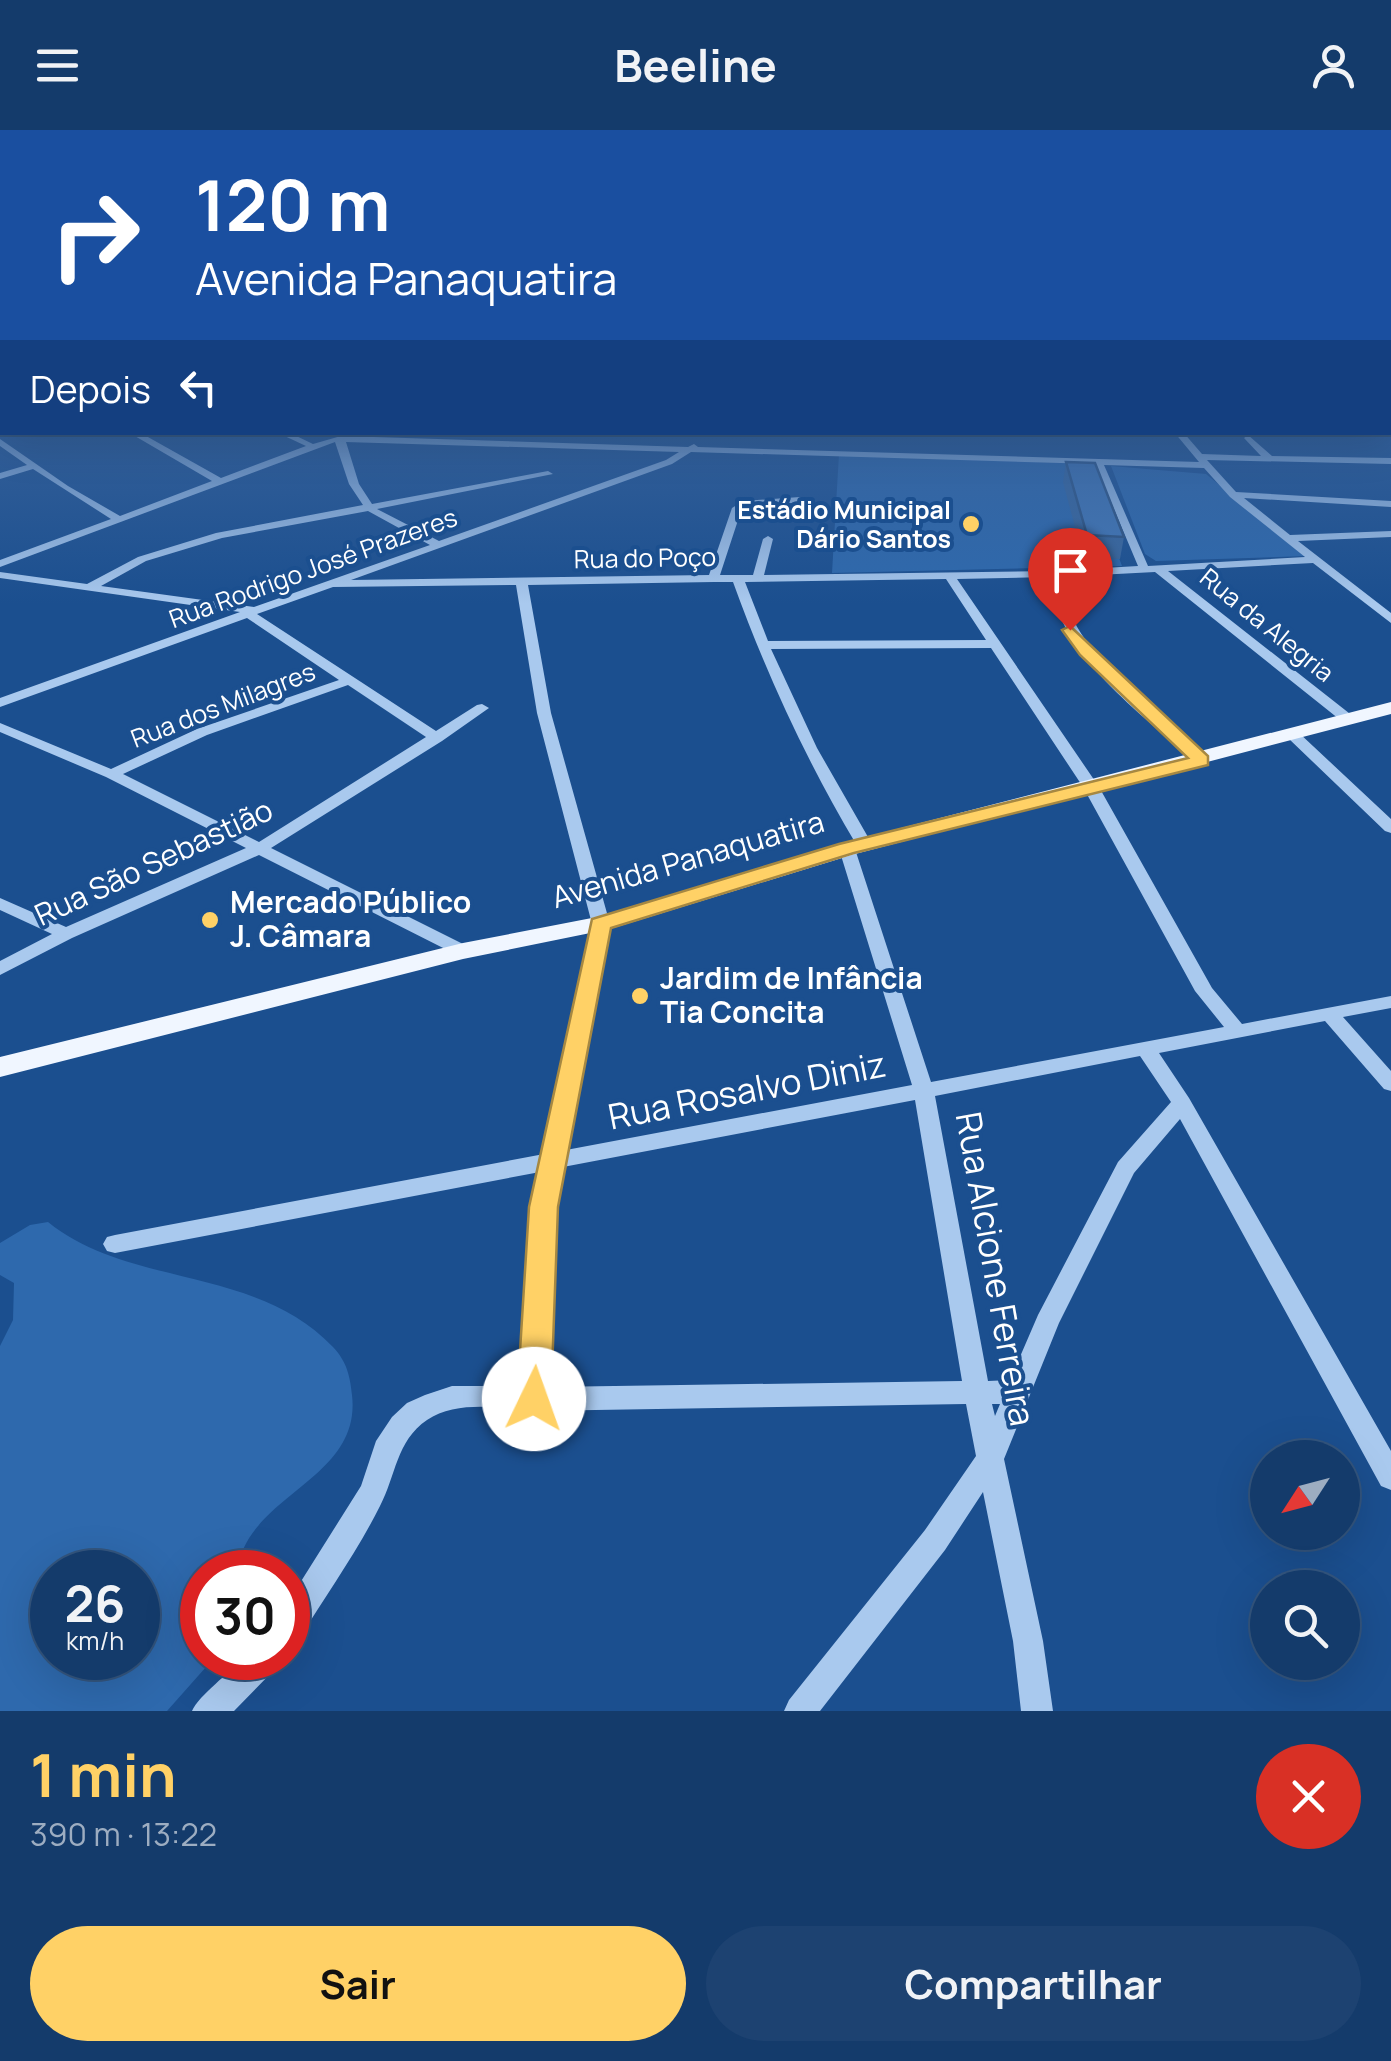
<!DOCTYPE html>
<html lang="pt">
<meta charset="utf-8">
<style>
body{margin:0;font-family:Manrope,sans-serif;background:#1d4271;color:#f1f3f6;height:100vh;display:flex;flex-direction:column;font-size:38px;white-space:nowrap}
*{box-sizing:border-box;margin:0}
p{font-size:32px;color:#9dadc1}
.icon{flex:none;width:55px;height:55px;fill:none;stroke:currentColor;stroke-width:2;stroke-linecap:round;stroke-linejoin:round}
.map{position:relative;height:1581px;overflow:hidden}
.panel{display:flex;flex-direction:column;background:#143b6b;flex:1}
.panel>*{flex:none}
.hud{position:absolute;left:0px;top:0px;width:1392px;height:305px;box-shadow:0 10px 40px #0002,0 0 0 2px #33557e;background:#1a4fa0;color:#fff;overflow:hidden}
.needle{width:65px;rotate:234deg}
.tools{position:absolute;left:1250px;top:1310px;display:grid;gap:20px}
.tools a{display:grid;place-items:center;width:110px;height:110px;border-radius:50%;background:#143b6b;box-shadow:0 10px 40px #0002,0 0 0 2px #33557e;font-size:50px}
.speed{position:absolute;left:30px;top:1420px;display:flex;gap:20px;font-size:50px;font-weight:700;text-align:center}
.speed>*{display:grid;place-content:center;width:130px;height:130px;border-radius:50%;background:#143b6b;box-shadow:0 10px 40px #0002,0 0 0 2px #33557e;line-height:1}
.speed small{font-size:25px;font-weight:400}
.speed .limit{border:15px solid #d22;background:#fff;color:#111}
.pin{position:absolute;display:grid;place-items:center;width:85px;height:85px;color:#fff;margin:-102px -42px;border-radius:50% 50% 50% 0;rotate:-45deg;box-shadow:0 0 10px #0007}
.pin .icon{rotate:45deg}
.me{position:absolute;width:110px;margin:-55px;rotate:3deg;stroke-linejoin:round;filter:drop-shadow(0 0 8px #0008)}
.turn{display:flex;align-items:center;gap:35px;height:210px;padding:0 30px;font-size:45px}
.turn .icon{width:130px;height:130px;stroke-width:2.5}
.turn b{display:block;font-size:70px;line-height:85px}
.then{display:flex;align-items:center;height:95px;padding:0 30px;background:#0003;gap:20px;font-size:38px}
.round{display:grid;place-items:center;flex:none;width:105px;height:105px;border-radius:52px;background:#1d4271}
.head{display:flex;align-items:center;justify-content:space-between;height:170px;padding:0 30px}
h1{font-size:60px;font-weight:700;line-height:75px;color:#ffd166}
.button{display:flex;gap:20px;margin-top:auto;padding:20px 30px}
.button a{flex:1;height:115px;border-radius:60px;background:#ffd166;color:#111;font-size:40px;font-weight:700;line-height:115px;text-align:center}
.button a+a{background:#1d4271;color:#f1f3f6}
header{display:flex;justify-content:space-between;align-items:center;height:130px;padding:0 30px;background:#143b6b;font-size:45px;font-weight:700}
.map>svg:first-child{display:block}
</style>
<header><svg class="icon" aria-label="menu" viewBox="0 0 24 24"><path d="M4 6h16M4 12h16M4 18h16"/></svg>Beeline<svg class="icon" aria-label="person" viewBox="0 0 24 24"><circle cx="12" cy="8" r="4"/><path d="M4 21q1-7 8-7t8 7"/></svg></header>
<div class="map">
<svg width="1391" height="1581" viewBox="0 0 1391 1581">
<rect width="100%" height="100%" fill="#1b4f8f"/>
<path fill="#2e69ad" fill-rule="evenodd" d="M839,324L1084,334L1122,436L832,443Z
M1111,336L1206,344L1306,426L1156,431L1145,424Z
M48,1092C129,1158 255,1135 333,1217C347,1232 350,1246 352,1265C362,1351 246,1364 237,1442H202V1528H214L167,1581H0V1216L13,1190L14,1153L0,1145V1113L30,1095ZM52,1442H138V1528H52Z"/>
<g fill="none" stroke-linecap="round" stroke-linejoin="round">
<path fill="#a9c9ee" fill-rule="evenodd" d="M128,302H139L221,348L306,316L276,302H288L313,314L341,306L688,317L694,314L698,317L1199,332L1174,302H1183L1202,324L1261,326L1244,308L1248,305L1272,326L1391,328V334L1207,330L1236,362L1391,371V377L1244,368L1290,405L1391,401V407L1298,411L1391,483V493L1313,433L1168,441L1354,587V593H1344L1155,442L1059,447C1074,533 1155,570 1208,630L1201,634L1196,633C1139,581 1061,528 1048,447L957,449L1099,657L1212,858L1242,894L1391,866V878L1343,887L1391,941V961L1384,959L1325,891L1159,923L1189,968L1391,1321V1360L1381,1356L1180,989L1134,1043L1059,1193L1004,1329L1043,1511L1053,1581H1021L1013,1511L983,1362L945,1420L820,1581H784L789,1570L925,1400L976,1326L966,1274L534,1281C501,1278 457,1270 427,1290C396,1311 396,1346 380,1376C357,1422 326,1465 299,1509L288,1513V1472L361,1356L376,1311L392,1287L407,1273L425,1265L452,1256H522L533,1077L540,1042L115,1123L107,1121L103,1114L107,1107L115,1105L544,1024L592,794L537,583L516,455L333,457L257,484L436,601L477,575L482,574L489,578L442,611L271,718L469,817L472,821L469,825H457L259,725L72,808L0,845V831L52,804L0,780V768L66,797L246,718L106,647L0,602V593L111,639L197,599L339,550L247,488L0,577V568L240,482L0,448V442L87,454L138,427L216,403L363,375L349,354L335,312L0,437V430L111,389L33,339L0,349V343L27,335L0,316V309L68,356L120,386L212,351ZM346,312L679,322L666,330L439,411L377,379L553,344L548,341L372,374L359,354ZM691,322L1095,334L1138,436L1053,441L764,445L773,409L768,406L763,409L753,445H720L741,381L746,377L803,372V368L800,367L743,371L732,378L709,445L351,450L672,334ZM1104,335L1204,338L1230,367L1305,427L1148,436ZM368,381L430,415L254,477L101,456L146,431L222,408ZM946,449L986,510L768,511L745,452ZM714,452H733C766,543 806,630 856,714L864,719L872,714L817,618L771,519L991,518L1083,657L1195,861L1224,897L931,952L855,719L847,714L839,719L912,955L566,1020L610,794L551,583L528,455ZM348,555L426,607L259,712L123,644L207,605ZM1140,926L1171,972L1118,1032L1038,1185L1010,1250L988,1251L935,966ZM915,970L962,1251L548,1257L555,1077L563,1037ZM992,1274H1000L995,1286Z
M1293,601L1298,602L1391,689V703L1385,701L1288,608L1286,605Z
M243,1528H279L275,1539L234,1581H192C199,1565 230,1543 243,1528Z"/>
<path fill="#f0f6ff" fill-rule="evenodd" d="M1391,572V584L855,724L610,799L463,829L0,947V927L463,813L597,787L839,714Z"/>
</g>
<path fill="#3a679d" d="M1066,332L1124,407L1120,429L1083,427L1063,352Z"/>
<path fill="#4478b7" stroke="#305480" stroke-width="2.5" d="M1066,332L1095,333L1124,407L1087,405Z"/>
<linearGradient id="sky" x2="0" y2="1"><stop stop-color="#0f2b4f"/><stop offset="0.53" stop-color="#39639b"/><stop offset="1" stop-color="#39639b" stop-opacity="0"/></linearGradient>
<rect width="1391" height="474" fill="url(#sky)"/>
<path fill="#ffd166" stroke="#a68842" stroke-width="2.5" d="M1070,496L1208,626V635L854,723L611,798L558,1077L551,1269L546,1280L534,1284L522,1280L517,1269L529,1077L592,789L839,714L1188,628L1080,525L1062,500Z"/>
<g fill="#ffd166" stroke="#1b4f8f" stroke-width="4">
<circle cx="971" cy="394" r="10"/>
<circle cx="210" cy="790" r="10"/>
<circle cx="640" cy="866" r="10"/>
</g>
<g text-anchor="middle" stroke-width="8" stroke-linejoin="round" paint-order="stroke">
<g font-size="25" font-weight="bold" fill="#fff" stroke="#1b4f8f" text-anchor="end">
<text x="951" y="389">Estádio Municipal<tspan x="951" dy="29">Dário Santos</tspan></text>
</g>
<g font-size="25" fill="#fff" stroke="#1b4f8f">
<text transform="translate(645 428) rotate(-1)" y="9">Rua do Poço</text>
<text transform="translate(313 438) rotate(-20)" y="9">Rua Rodrigo José Prazeres</text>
<text transform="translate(1267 495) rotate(39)" y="9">Rua da Alegria</text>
<text transform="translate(223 575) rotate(-21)" y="9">Rua dos Milagres</text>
</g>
<g font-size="30" fill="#fff" stroke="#1b4f8f">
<text transform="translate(688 730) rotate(-16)" y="10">Avenida Panaquatira</text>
<text transform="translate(154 733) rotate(-25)" y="10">Rua São Sebastião</text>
</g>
<g font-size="30" font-weight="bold" fill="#fff" stroke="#1b4f8f" text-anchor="start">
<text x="230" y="783">Mercado Público<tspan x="230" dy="34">J. Câmara</tspan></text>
<text x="660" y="859">Jardim de Infância<tspan x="660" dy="34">Tia Concita</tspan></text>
</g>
<g font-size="35" fill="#fff" stroke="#1b4f8f">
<text transform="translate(747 961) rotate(-11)" y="12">Rua Rosalvo Diniz</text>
<text transform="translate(995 1139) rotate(80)" y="12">Rua Alcione Ferreira</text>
</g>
</g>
</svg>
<div class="tools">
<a><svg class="needle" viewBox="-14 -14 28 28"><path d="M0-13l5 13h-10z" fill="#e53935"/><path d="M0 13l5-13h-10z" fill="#9dadc1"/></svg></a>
<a><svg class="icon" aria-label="search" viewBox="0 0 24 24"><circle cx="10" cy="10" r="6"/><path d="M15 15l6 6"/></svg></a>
</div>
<div class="speed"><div>26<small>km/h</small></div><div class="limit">30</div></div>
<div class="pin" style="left:1070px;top:500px;background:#d93025"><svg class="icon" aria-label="arrive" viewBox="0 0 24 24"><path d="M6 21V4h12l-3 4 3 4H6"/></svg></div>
<svg class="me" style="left:534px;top:1269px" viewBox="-20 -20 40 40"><circle r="19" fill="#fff"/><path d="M0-13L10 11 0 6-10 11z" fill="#ffd166"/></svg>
<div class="hud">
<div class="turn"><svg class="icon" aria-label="right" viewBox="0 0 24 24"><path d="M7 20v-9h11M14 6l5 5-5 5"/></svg><div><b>120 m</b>Avenida Panaquatira</div></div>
<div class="then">Depois<svg class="icon" aria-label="left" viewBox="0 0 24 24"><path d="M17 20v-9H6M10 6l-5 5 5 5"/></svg></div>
</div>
</div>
<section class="panel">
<div class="head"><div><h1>1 min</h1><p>390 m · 13:22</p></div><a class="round" style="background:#d93025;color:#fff"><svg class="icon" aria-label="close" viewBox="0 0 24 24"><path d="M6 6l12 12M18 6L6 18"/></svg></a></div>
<div class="button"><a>Sair</a><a>Compartilhar</a></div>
</section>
